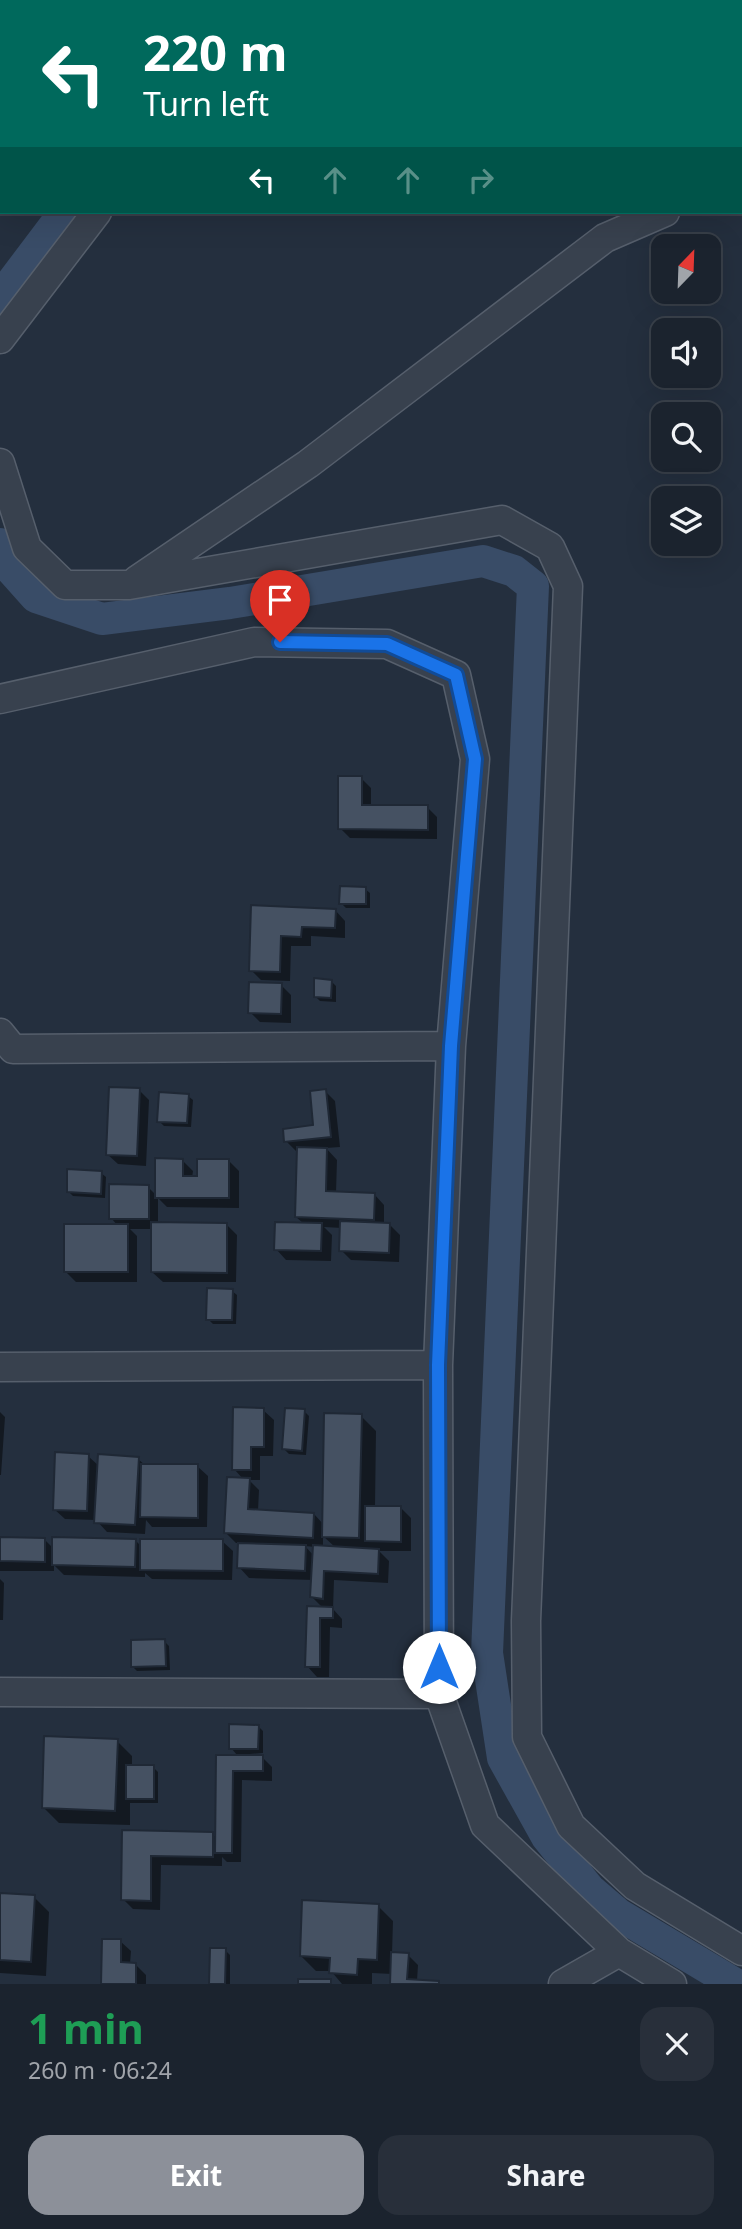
<!DOCTYPE html>
<meta charset="utf-8">
<style>
body{margin:0;font-family:"Noto Sans",sans-serif;background:#282f3a;color:#f1f3f6;height:100vh;display:flex;flex-direction:column;font-size:26px;white-space:nowrap}
*{box-sizing:border-box;margin:0}
p{font-size:23px;color:#a0a4aa}
.icon{flex:none;width:38px;height:38px;fill:none;stroke:currentColor;stroke-width:2;stroke-linecap:round;stroke-linejoin:round}
.map{position:relative;height:1984px;overflow:hidden}
.drawer{display:flex;flex-direction:column;background:#1b232e;flex:1}
.drawer>*{flex:none}
.banner{position:absolute;left:0px;top:0px;width:742px;height:214px;box-shadow:0 7px 28px #0002,0 0 0 2px #39404a;background:#00695c;color:#fff;overflow:hidden}
.needle{width:46px;rotate:23deg}
.controls{position:absolute;left:651px;top:234px;display:grid;gap:14px}
.controls a{display:grid;place-items:center;width:70px;height:70px;border-radius:14px;background:#1b232e;box-shadow:0 7px 28px #0002,0 0 0 2px #39404a;font-size:35px}
.pin{position:absolute;display:grid;place-items:center;width:60px;height:60px;color:#fff;margin:-72px -30px;border-radius:50% 50% 50% 0;rotate:-45deg;box-shadow:0 0 7px #0007}
.pin .icon{rotate:45deg}
.me{position:absolute;width:77px;margin:-38px;rotate:0deg;stroke-linejoin:round;filter:drop-shadow(0 0 5px #0008)}
.turn{display:flex;align-items:center;gap:24px;height:147px;padding:0 28px;font-size:32px}
.turn .icon{width:91px;height:91px;stroke-width:2.5}
.turn b{display:block;font-size:49px;line-height:60px}
.lanes{display:flex;align-items:center;height:66px;padding:0 28px;background:#0003;justify-content:center;gap:35px;direction:ltr}
.lanes .off{opacity:.35}
.round{display:grid;place-items:center;flex:none;width:74px;height:74px;border-radius:21px;background:#282f3a}
.summary{display:flex;align-items:center;justify-content:space-between;height:119px;padding:0 28px}
h1{font-size:42px;font-weight:700;line-height:52px;color:#1e9e55}
.action{display:flex;gap:14px;margin-top:auto;padding:14px 28px}
.action a{flex:1;height:80px;border-radius:21px;background:#8c9099;color:#fff;font-size:28px;font-weight:700;line-height:80px;text-align:center}
.action a+a{background:#282f3a;color:#f1f3f6}
.map>svg:first-child{display:block}
</style>
<div class="map">
<svg width="742" height="1984" viewBox="0 0 742 1984">
<rect width="100%" height="100%" fill="#242f3e"/>
<path fill="#0007" fill-rule="evenodd" d="M361,778L371,788V807H427L437,817V839L350,838L340,828Z
M365,889L370,893V908H346L341,903Z
M253,907L335,910L345,921V938L311,936V946H291L290,981L261,980L251,970Z
M331,981L336,986V1002L320,1001L315,996Z
M281,985L291,995V1023L260,1022L250,1012Z
M139,1090L149,1100L146,1166L118,1164L107,1154Z
M325,1091L335,1101L340,1147L326,1148L337,1160L336,1193L374,1194L384,1205V1224L390,1225L400,1235L399,1262L351,1260L341,1250L342,1228L324,1227L332,1235L331,1261L286,1260L276,1249L304,1224L296,1217L299,1151H296L286,1141L315,1127Z
M188,1096L193,1100L191,1127L164,1126L159,1121Z
M182,1160L193,1171L192,1178H199L229,1161L239,1171V1208L167,1207L158,1198V1224H226L237,1235L236,1282H163L152,1272V1229H130L137,1236V1282H76L66,1272L118,1226L111,1218L148,1187L157,1196Z
M101,1173L106,1177L105,1198L73,1196L68,1191Z
M232,1291L237,1295L236,1324H213L208,1319Z
M263,1410L274,1420L273,1456H260V1480H249L259,1490L258,1511L314,1514L324,1525L361,1416L376,1431L375,1507H400L411,1518V1551H379L389,1561L388,1583L334,1580L333,1609L342,1619V1628L330,1627L329,1677H317L307,1666L309,1607L323,1608L312,1597L313,1580L249,1578L239,1567V1543H236L226,1533L244,1480L234,1469ZM323,1536L336,1548L323,1547ZM305,1546L315,1547L314,1556Z
M304,1411L309,1416L306,1455L289,1454L284,1449Z
M0,1412L5,1417L1,1475H0Z
M88,1456L99,1466L138,1459L145,1465L197,1466L208,1476L207,1527H152L146,1520L145,1534L107,1532L96,1520L65,1519L54,1509Z
M0,1539H44L54,1549L135,1540L142,1547L222,1541L233,1551L232,1580L152,1579L145,1573V1577L64,1575L54,1565V1571H0Z
M0,1579L4,1583L3,1620H0Z
M164,1641L169,1646L170,1670L137,1671L132,1666Z
M258,1726L263,1731V1753L237,1755L231,1748Z
M117,1741L132,1756V1767H153L158,1772V1803H130V1825L59,1823L44,1808Z
M218,1756L262,1757L272,1767V1781L242,1780L241,1862H227L222,1857V1866L161,1865L160,1910L133,1909L123,1899L124,1832L212,1834L217,1838Z
M0,1895L34,1897L49,1912L46,1976L0,1973Z
M378,1906L393,1921L392,1954L408,1955L418,1965L417,1981L440,1984H391L392,1974L372,1973V1984H342L331,1971H316L301,1956Z
M120,1941L131,1951L130,1964H135L146,1975V1984H103Z
M225,1950L230,1955V1984H211Z"/>
<g fill="none" stroke-linecap="round" stroke-linejoin="round">
<path stroke="#394c67" stroke-width="32" d="M224,2L225,0
M0,298L65,212
M0,544L10,568L36,597L102,619L230,603L483,561L514,571L533,586L487,1653L503,1758L547,1837L590,1890L618,1914L735,1984"/>
</g>
<path fill="#455162" stroke="#1f2835" stroke-width="2" d="M338,776H362V805H428V830L338,829Z
M340,886L366,887V904H339Z
M251,905L336,909L335,928L302,927L301,937L281,936L280,972L249,971Z
M314,978L332,980L331,998L314,997Z
M249,982L282,983L281,1014L248,1013Z
M109,1087L140,1088L137,1156L106,1155Z
M326,1089L331,1137L284,1142L283,1129L313,1125L310,1091Z
M159,1092L189,1094L187,1123L157,1122Z
M297,1147L327,1148L326,1191L375,1193L374,1220L295,1217Z
M155,1158L183,1159V1176H197V1159H229V1198H155Z
M67,1169L102,1171L101,1194L67,1192Z
M109,1184L149,1185V1219H109Z
M340,1221L390,1223L389,1253L339,1251Z
M151,1222L227,1223V1273L151,1272Z
M275,1222L322,1223L321,1251L274,1250Z
M64,1224H128V1272H64Z
M207,1288L233,1289L232,1320H206Z
M233,1407L264,1408V1447H251V1470H232Z
M285,1408L305,1409L302,1451L282,1449Z
M324,1413L362,1414L359,1538L322,1537Z
M55,1452L89,1454L87,1511L53,1510Z
M98,1454L139,1457L135,1525L94,1523Z
M141,1464H198V1518L140,1517Z
M227,1477L250,1478L248,1509L314,1513L313,1538L224,1533Z
M365,1506H401V1542L365,1541Z
M0,1537L45,1538V1562L0,1561Z
M52,1537L136,1539L135,1567L52,1565Z
M140,1539H223V1571L140,1570Z
M238,1543L306,1545L305,1571L237,1568Z
M313,1545L379,1549L378,1574L324,1571L323,1599L310,1597Z
M307,1606L333,1607V1618H320V1667H305Z
M165,1639L166,1666L131,1667V1640Z
M229,1724L259,1725L258,1749H229Z
M44,1736L118,1739L115,1811L42,1808Z
M216,1755H263V1771H233L232,1853H215Z
M126,1765H154V1799H126Z
M122,1830L213,1832V1857L151,1856V1901L121,1900Z
M0,1893L35,1895L31,1962L0,1960Z
M302,1900L379,1904L377,1960L358,1959L357,1975L329,1973L330,1958L300,1956Z
M102,1939H121V1962L136,1963V1984H101Z
M210,1948H226L225,1984H209Z
M391,1952L409,1953L407,1979L439,1981V1984H390Z
M298,1979H331V1984H298Z"/>
<g fill="none" stroke-linecap="round" stroke-linejoin="round">
<g stroke="#565f6c" stroke-width="31">
<path id="minor" d="M130,2L131,0
M257,2L258,0
M0,154L2,156
M740,178L742,177
M0,193L2,190
M0,339L97,212
M0,463L27,548L65,585H129L502,520L550,547L568,586L526,1621L527,1737L571,1826L635,1886L742,1951
M137,580L308,464L605,238L665,212
M0,699L254,642L387,644L456,675L475,759L451,1046L438,1365L439,1694L485,1825L619,1952L672,1984
M0,1033L13,1049L451,1046
M0,1367L438,1365
M0,1692L439,1694
M563,1984L619,1952"/>
</g>
<use href="#minor" stroke="#38414e" stroke-width="28"/>
</g>
<g fill="none" stroke-linecap="round" stroke-linejoin="round">
<g stroke="#114b97" stroke-width="18">
<path id="route" d="M280,642L387,644L456,675L475,759L451,1046L438,1365L439,1667"/>
</g>
<use href="#route" stroke="#1a73e8" stroke-width="12"/>
</g>
</svg>
<div class="controls">
<a><svg class="needle" viewBox="-14 -14 28 28"><path d="M0-13l5 13h-10z" fill="#e53935"/><path d="M0 13l5-13h-10z" fill="#a0a4aa"/></svg></a>
<a><svg class="icon" aria-label="sound" viewBox="0 0 24 24"><path d="M4 9h4l5-4v14l-5-4H4zM17 9q2 3 0 6"/></svg></a>
<a><svg class="icon" aria-label="search" viewBox="0 0 24 24"><circle cx="10" cy="10" r="6"/><path d="M15 15l6 6"/></svg></a>
<a><svg class="icon" aria-label="layers" viewBox="0 0 24 24"><path d="M12 4l9 5-9 5-9-5zM3 14l9 5 9-5"/></svg></a>
</div>
<div class="pin" style="left:280px;top:642px;background:#d93025"><svg class="icon" aria-label="arrive" viewBox="0 0 24 24"><path d="M6 21V4h12l-3 4 3 4H6"/></svg></div>
<svg class="me" style="left:439px;top:1667px" viewBox="-20 -20 40 40"><circle r="19" fill="#fff"/><path d="M0-13L10 11 0 6-10 11z" fill="#1a73e8"/></svg>
<div class="banner">
<div class="turn"><svg class="icon" aria-label="left" viewBox="0 0 24 24"><path d="M17 20v-9H6M10 6l-5 5 5 5"/></svg><div><b>220 m</b>Turn left</div></div>
<div class="lanes"><svg class="icon" aria-label="left" viewBox="0 0 24 24"><path d="M17 20v-9H6M10 6l-5 5 5 5"/></svg><svg class="icon off" aria-label="ahead" viewBox="0 0 24 24"><path d="M12 20V5M6 11l6-6 6 6"/></svg><svg class="icon off" aria-label="ahead" viewBox="0 0 24 24"><path d="M12 20V5M6 11l6-6 6 6"/></svg><svg class="icon off" aria-label="right" viewBox="0 0 24 24"><path d="M7 20v-9h11M14 6l5 5-5 5"/></svg></div>
</div>
</div>
<section class="drawer">
<div class="summary"><div><h1>1 min</h1><p>260 m · 06:24</p></div><a class="round"><svg class="icon" aria-label="close" viewBox="0 0 24 24"><path d="M6 6l12 12M18 6L6 18"/></svg></a></div>
<div class="action"><a>Exit</a><a>Share</a></div>
</section>
